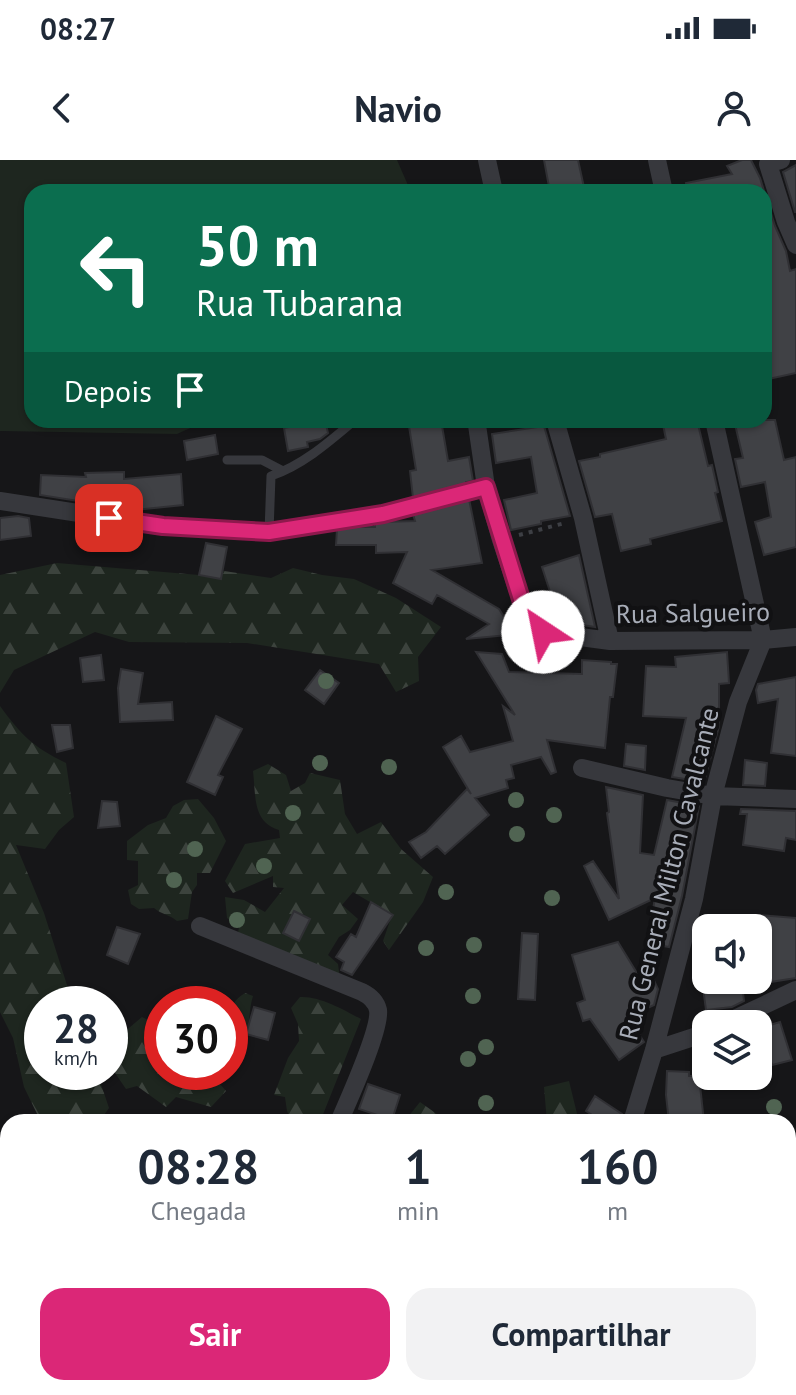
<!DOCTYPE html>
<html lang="pt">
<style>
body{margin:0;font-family:"PT Sans",sans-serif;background:#f2f2f3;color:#1f2937;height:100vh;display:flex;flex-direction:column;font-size:30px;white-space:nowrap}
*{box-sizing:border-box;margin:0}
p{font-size:26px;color:#747a83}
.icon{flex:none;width:44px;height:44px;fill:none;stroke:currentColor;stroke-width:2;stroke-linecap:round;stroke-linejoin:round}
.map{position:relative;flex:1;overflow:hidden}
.details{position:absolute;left:0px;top:954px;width:796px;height:282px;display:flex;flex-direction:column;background:#fff;border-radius:24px 24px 0 0;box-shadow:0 2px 6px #0004}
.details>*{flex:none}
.top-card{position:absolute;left:24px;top:24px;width:748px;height:244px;border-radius:24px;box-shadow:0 2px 6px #0004;background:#0b6e4f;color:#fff;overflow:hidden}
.controls{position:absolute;left:692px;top:754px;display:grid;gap:16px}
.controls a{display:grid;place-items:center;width:80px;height:80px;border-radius:16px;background:#fff;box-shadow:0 2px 6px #0004;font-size:40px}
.speed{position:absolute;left:24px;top:826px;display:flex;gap:16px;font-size:40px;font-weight:700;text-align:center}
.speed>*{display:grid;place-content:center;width:104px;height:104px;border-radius:50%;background:#fff;box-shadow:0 2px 6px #0004;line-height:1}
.speed small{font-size:20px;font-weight:400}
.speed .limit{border:12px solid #d22;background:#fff;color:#111}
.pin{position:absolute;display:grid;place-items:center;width:68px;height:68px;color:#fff;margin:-34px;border-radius:16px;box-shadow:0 4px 12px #0006}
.me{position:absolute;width:88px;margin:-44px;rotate:326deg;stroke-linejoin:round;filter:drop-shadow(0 0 6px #0008)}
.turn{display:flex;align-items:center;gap:28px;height:168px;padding:0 40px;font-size:36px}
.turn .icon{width:104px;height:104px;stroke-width:2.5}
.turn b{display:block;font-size:56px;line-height:68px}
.then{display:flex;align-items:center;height:76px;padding:0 40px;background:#0003;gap:16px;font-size:30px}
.eta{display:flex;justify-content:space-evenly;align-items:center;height:136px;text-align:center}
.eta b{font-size:48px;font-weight:600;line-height:56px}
.action{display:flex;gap:16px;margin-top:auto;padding:16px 40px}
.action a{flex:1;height:92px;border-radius:24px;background:#db2777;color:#fff;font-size:32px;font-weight:600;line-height:92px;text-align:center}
.action a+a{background:#f2f2f3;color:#1f2937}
.status{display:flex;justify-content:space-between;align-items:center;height:56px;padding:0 40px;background:#fff;direction:ltr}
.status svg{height:22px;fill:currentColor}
header{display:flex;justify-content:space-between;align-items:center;height:104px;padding:0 40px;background:#fff;font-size:36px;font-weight:600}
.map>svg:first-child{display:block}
</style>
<div class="status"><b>08:27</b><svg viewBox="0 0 49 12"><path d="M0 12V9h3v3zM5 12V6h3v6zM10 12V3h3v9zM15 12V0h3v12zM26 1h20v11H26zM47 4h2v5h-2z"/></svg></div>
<header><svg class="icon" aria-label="back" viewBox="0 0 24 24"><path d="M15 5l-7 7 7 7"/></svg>Navio<svg class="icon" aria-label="person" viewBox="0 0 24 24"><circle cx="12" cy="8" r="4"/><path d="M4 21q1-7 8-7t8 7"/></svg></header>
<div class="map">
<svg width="796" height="1235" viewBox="0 0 796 1235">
<defs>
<pattern id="forest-firs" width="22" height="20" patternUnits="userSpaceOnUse" patternTransform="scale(2)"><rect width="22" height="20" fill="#1e261f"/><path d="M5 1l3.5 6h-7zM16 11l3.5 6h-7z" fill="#3c433d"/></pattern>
</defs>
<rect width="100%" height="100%" fill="#161618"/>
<path fill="#1e261f" d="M0,0H397L411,32H32V260H208L177,274L0,271Z"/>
<path fill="url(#forest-firs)" d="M57,403L199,415L224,411L271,418L293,408L322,415L354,419L396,438L441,467L418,497L419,521L396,532L379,504L247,483L129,482L95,472L14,510L0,533V415Z
M0,546C22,576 33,587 66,603L74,657L59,670L45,689L16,685L44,753L73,844H42V912H97L109,948L99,962H41L24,927L13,878L0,852Z
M268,604L286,615L291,631L305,623L310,613L340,620L345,654L357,674L381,662L401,689L433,717L423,742L389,790L383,781L392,755L353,732L342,745L358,759L350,770L339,777L328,795L338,804L340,820L237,779L239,767L227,758L225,737L244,740L265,752L284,728L273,727V716L233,733L225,721L245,684L280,678L279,670C252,662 256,635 253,611Z
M198,639L214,658L226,681L210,713H197V725L192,732L188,759L177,761C169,754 162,755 154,748L139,749L131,744L128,730L138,725V701L127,700V681L148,665L166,658L173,646L184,640Z
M245,833L253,836C247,856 253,864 239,884L230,881C230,860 225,845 245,833Z
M300,837C320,836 344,850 361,859L320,962H292L287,951L285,937L274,935L288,898L299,881L298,864L291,848Z
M142,857L162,867V912H224L219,923L226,931L211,947L176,937L166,947L137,926L126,929L113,910L110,884Z
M569,921L579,962H547L544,927Z
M420,942L448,962H404Z
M0,977L8,981V1083L0,1081Z
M8,1223V1228H68L67,1235H6Z
M398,1228H485L479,1235H402Z
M563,1228H637L642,1235H575Z"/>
<path fill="#404145" stroke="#303034" stroke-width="2" d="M544,0H578L585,32H550Z
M742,0H751L760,18L775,66L786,91L790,111L796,109V213L764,220V32H687L686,23L732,14L727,6Z
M796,5V52H795L783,12Z
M325,260L328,273L320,279L307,282L308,287L288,291L284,268Z
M408,260H441L448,301L469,297L473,321L466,322V324L413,338L410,311L416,310Z
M662,260H697L708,306L712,305L718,332L715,333L722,361L650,379L651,384L621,391L612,354L595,357L579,301L600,297V294L666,279Z
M734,260H775L784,300L796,297V387L764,395L755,362L771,357L765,322L741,327L735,299L743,298Z
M544,266L570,356L541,361V364L511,370L504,340L537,333L531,297L496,303L492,274Z
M215,275L218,294L187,300L184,281Z
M124,312V319L181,314L183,345L135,350L40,335L41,315L86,317L85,313Z
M469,339L482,403L432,410L499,449L520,482L508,475L466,479L489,464L437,435L432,444L393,423L407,392L376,393V385H336L337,369L350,367H375V363L380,362L415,361L413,354Z
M18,356L29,358L31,376L0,380V358Z
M89,367L122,372L120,387L87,382Z
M206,383L227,387L221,419L199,415Z
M579,395L595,467L562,462L560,435L552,438L542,407Z
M476,492L502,494L509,512L582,514V500L611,502V504H617L613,537H610L605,588L547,580L556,612L551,614L541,597L511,605L514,618L506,620L508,628L475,638L489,655L445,694L437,686L421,698L409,682L426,672L467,629L471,634L443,587L461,576L470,592L513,581L503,546L515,555Z
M727,492L729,523L719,524V566L704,622L672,617L686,558L643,556L646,506L676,507L675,497Z
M101,495L104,520L83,522L80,498Z
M121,509L143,513L138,544L172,542L173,560L120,562L118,528Z
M320,510L339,523L324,544L305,530Z
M796,517V596L771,593L778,539L758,543L756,530L758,524Z
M216,556L242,569L218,615L223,617L215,635L187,622Z
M52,565H70L73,588L57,592Z
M626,584L646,586L645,610L624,606Z
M745,600L767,603L765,626L743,625Z
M606,627L643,635L640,693L654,695L667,640L699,646L682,736L669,787L647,783L655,738L609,760L584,706L593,701L619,739L607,653L609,652Z
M102,641L117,642L120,666L98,668Z
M741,649L796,651V680L786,678L784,691L743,685L747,654H740Z
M371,742L393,755L352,815L341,810L344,802L336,797L351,774L356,777Z
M294,751L310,759L299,781L283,773Z
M758,755L796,758V818L758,824Z
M117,767L140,774L128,804L107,795Z
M522,773L538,774L535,840L518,839Z
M618,782L640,818L644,799L658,829L654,845L628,857L644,882L619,900L590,859L583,861L577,843L585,840L572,795Z
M742,824L744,841L732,847L706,850L703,828Z
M254,847L275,853L268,880L246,874Z
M780,862L792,900L772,905L760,868Z
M667,911L689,912V916H699L704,962H669L666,935Z
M368,924L400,935L392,960L359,949Z
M595,936L622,954L620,962H603L586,951Z"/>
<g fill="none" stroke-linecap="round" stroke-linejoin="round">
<path stroke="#3d3f44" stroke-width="4" stroke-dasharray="4 6" stroke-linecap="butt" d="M519,375L565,363
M502,1235L507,1228"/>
<path stroke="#37383d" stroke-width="9" d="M355,260C329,282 303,305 271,316L269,372L383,354L486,327
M227,300H262L283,311"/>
<path stroke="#37383d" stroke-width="18" d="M487,0L494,32
M657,0L664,32
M781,0L768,4L786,62L796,85
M555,260L583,358L610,481
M477,265L486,327L501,380L525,452L543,472L610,481L763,480L796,477
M0,341L163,366L269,372
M582,608L667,628L713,636L796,639
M200,766L362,832C370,836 376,841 378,850C381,869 348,941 339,962
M724,864L796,830
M654,890L706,873
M632,962L654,890L694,739L713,636L738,542L763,480L714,260
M788,1026L796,1022
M229,1235L231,1228
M776,1235L796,1225"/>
</g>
<g fill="#506452">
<circle cx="326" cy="521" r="8"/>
<circle cx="320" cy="603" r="8"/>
<circle cx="389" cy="607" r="8"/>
<circle cx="516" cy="640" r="8"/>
<circle cx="293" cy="653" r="8"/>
<circle cx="554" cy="655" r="8"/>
<circle cx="517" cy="674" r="8"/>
<circle cx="195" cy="689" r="8"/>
<circle cx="264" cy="706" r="8"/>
<circle cx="174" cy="720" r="8"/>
<circle cx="446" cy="732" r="8"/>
<circle cx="552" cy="738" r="8"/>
<circle cx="237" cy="760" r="8"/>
<circle cx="474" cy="785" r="8"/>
<circle cx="426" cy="788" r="8"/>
<circle cx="473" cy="836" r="8"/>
<circle cx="486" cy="887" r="8"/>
<circle cx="468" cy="899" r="8"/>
<circle cx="486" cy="943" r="8"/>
<circle cx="774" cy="947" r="8"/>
</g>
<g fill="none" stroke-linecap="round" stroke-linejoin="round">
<g stroke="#8e194d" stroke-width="20">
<path id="route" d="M109,358L163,366L269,372L383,354L486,327L525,452L543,472"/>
</g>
<use href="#route" stroke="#db2777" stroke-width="14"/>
</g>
<g text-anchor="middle" stroke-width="8" stroke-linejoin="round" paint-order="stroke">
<g font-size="26" fill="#a8adb8" stroke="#111113">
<text transform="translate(693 453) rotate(-1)" y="9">Rua Salgueiro</text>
<text transform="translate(669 714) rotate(-76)" y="9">Rua General Milton Cavalcante</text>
</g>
</g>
</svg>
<div class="controls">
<a><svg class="icon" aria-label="sound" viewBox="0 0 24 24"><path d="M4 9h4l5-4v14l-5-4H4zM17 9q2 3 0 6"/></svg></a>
<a><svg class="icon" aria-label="layers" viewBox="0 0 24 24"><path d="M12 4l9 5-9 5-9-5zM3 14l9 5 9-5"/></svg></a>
</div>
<div class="speed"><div>28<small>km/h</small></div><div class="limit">30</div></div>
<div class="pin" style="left:109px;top:358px;background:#d93025"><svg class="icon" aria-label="arrive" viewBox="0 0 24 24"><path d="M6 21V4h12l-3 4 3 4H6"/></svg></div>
<svg class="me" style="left:543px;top:472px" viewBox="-20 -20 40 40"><circle r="19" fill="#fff"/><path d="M0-13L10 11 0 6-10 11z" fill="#db2777"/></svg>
<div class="top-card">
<div class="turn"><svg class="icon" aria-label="left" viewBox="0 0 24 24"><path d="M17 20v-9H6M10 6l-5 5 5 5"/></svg><div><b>50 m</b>Rua Tubarana</div></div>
<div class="then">Depois<svg class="icon" aria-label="arrive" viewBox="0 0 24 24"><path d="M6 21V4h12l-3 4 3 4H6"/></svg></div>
</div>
<section class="details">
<div class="eta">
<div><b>08:28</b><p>Chegada</p></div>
<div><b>1</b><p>min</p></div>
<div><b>160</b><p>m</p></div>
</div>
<div class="action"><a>Sair</a><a>Compartilhar</a></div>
</section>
</div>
